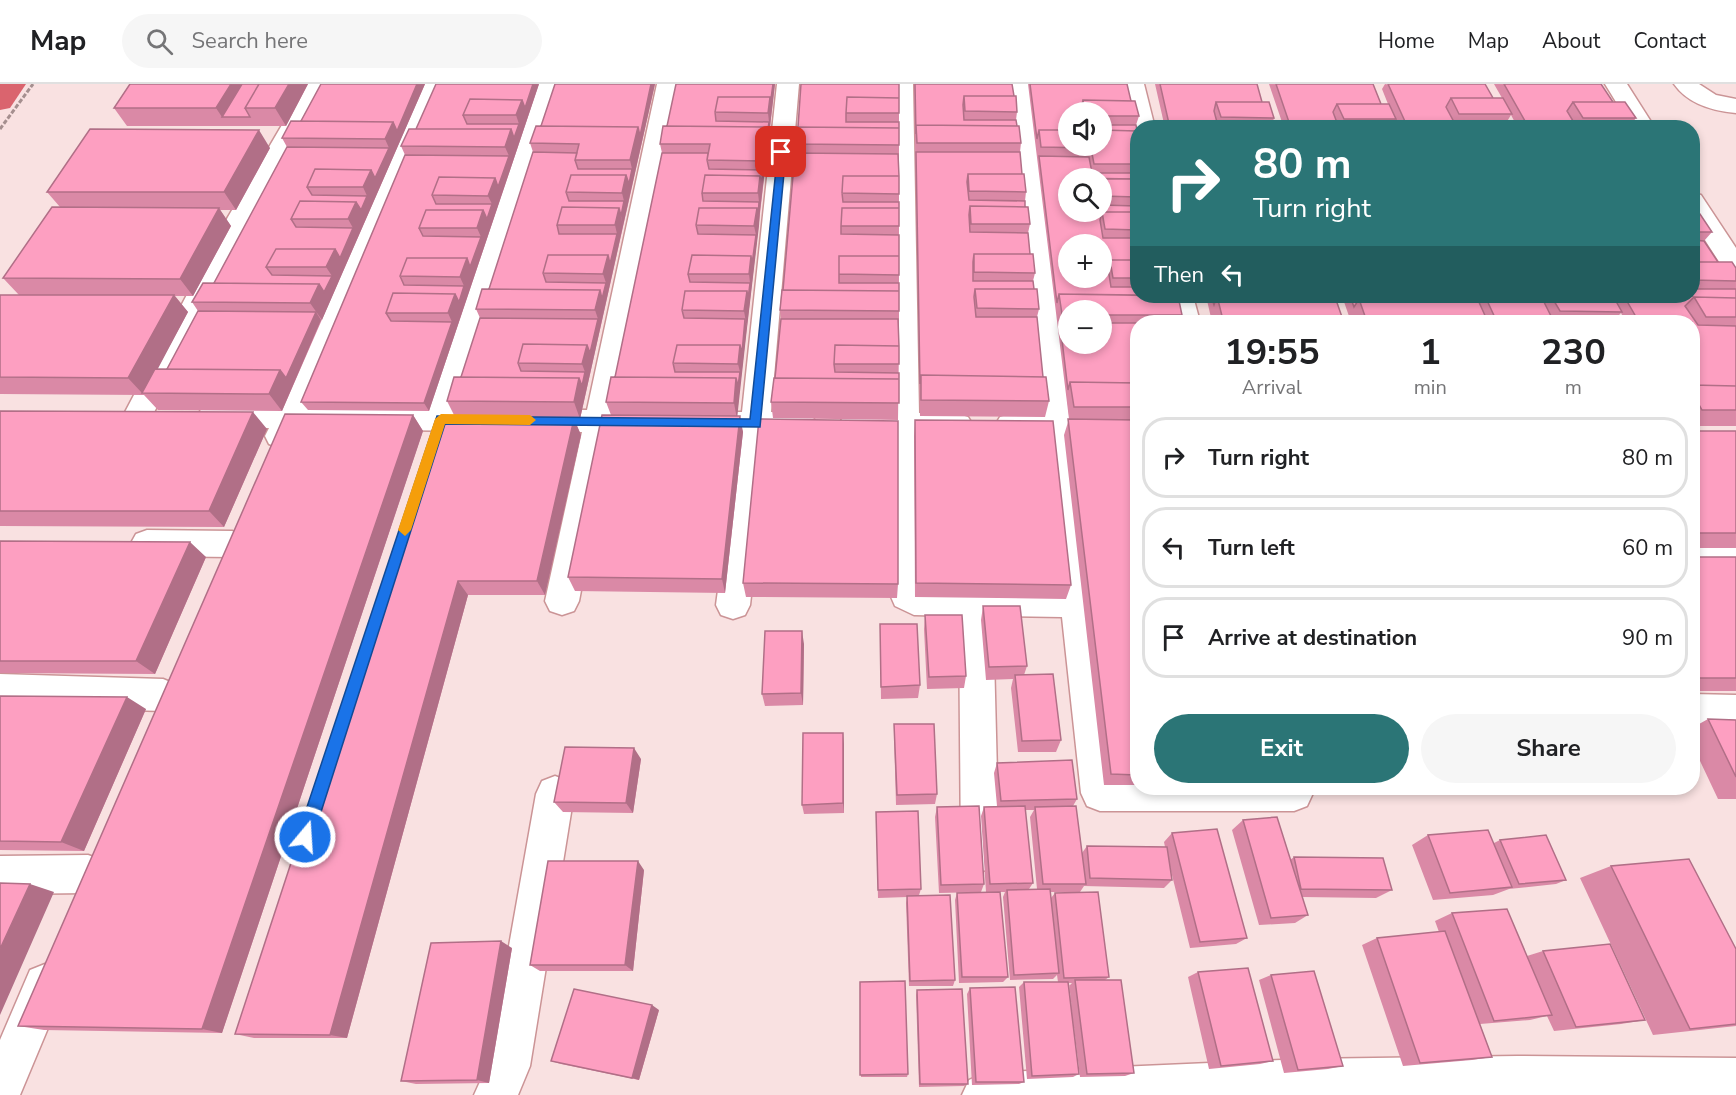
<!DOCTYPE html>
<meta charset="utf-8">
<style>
body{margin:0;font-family:"Nunito Sans",sans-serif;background:#f6f6f6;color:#202124;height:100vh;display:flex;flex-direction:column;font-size:22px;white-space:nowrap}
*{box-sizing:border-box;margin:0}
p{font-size:20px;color:#757577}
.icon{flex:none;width:33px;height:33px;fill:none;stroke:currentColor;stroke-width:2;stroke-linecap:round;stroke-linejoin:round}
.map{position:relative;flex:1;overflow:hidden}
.details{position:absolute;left:1130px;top:231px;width:570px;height:480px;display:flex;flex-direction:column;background:#fff;border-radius:24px;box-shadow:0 3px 9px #0003}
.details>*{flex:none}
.top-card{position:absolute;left:1130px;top:36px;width:570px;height:183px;border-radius:24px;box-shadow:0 3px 9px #0003;background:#2b7576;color:#fff;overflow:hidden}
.controls{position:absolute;left:1058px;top:18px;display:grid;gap:12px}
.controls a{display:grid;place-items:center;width:54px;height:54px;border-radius:50%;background:#fff;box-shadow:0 3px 9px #0003;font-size:30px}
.pin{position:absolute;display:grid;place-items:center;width:51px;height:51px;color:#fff;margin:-26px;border-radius:12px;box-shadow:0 3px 9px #0006}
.me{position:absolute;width:66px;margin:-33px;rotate:18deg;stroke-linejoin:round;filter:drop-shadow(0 0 4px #0008)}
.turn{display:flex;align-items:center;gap:21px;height:126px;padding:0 24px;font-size:27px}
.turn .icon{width:78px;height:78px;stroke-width:2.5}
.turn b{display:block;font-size:42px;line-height:51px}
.then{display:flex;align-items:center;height:57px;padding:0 24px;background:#0003;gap:12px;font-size:22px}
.eta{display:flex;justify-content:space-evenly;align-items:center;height:102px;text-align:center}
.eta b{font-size:36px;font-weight:700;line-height:42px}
.primary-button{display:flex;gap:12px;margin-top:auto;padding:12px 24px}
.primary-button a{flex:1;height:69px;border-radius:36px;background:#2b7576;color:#fff;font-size:24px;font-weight:700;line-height:69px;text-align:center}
.primary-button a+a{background:#f6f6f6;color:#202124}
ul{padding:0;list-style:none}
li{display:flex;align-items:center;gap:18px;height:81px;margin:0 12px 9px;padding:0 12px;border:3px solid #e0e0e0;border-radius:24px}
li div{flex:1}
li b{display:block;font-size:22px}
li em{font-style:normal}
header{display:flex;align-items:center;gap:36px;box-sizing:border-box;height:84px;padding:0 30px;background:#fff;border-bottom:2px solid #e0e0e0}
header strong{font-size:28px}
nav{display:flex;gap:33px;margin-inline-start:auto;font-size:21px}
.search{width:420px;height:54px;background:#f6f6f6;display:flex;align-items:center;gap:15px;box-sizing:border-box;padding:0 21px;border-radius:33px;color:#757577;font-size:22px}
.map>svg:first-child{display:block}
</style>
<header>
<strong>Map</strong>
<div class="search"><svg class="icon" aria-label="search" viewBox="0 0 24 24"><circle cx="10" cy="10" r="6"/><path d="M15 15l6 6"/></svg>Search here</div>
<nav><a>Home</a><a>Map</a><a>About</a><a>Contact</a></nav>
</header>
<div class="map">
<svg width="1736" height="1011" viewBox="0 0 1736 1011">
<rect width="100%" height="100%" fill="#f9e1e1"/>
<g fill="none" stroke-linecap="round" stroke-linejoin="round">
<path fill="#da646e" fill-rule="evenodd" d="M0,0H26L10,24L0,26Z"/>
<g stroke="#cb9496" stroke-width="3">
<path id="minor" d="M306,0H328L254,133L149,338L139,341L129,338L124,330L228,133Z
M421,0H443L307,322L429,324L537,0H559L458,324L481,325L491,328L496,336L491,344L481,347L298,345L291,360L280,364L269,360L265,352L269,344L212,343L202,340L197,332L202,324L212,321L278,322Z
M657,0H679L616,326L646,327L656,330L661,338L656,346L646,349H611L579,517L574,527L562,531L550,527L545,517L582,348L530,347L520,344L515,336L520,328L530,325L587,326Z
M777,0H799L771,328L802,329L812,332L817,340L812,348L802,351H769L750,521L745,531L733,535L721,531L716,521L739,351L698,350L688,347L683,339L688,331L698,328H742Z
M891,0H913L919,329L958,330L968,333L973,341L968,349L958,352H919L921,503L1058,504L1042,353L1010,352L1000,349L995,341L1000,333L1010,330H1039L1010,0H1032L1069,331L1137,332V354L1071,353L1116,691H1137V704H1310L1313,709L1307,722L1294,727H1100L1087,722L1081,709L1062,533L993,532L999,769L994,783L980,788L966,783L961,769L959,532L914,531L895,522L888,506L889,352L854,351L844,348L839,340L844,332L854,329H889Z
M1122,0H1144L1155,44H1137V50L1135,49L1131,44Z
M1605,0H1627L1655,44H1632Z
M1674,0H1699L1716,11L1736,15V29C1713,27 1688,20 1674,0Z
M1692,109L1701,111L1736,164V193L1727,190L1692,136Z
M1167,212H1193L1200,238H1174Z
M147,446L232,447L243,451L248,460L243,469L232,473L147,472L136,468L131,459L136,450Z
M1692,458L1736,459V487L1692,486Z
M0,590L163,595L175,600L181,611L175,622L163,627L0,622Z
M1692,610L1736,611V643L1692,642Z
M555,692L568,697L574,710L530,982L518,1011H474L488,980L536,710L542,697Z
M88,771L102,776L107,790L102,804L88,809L0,810V772Z
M45,880L60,886L66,901L20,1011H0V956L30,886Z
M1517,972L1736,974V1011H962L969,996L984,989L1303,975Z"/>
</g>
<path stroke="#a58f8f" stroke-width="3" stroke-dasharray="4.5 2" stroke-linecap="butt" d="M0,45L33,0"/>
<use href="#minor" fill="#fff" fill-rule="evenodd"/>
</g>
<path fill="#da89a6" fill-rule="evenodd" d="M130,0H308L286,42H127L114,24Z
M321,0H425L282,327L158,326L144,311L0,310V211H19L3,194L60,123L47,108L270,64L236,126H220L231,142L193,212H175L188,228L157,285H167L198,227L192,218L214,199L287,63L282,54L301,37Z
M539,0L429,327L308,326L301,318L405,71L401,62L416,45Z
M555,0H655L580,335H574L581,351L545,511H468L347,954H254L235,950L455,333L447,317L461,293L480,234L476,225L489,205L533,68L530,59L541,42Z
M775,0L739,311L737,332L743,348L725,509L575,507L568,493L611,331L606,318L615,293L662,69L660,60L667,42Z
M899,0V262L898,336L773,334L771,318L775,294L781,235L780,226L783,206L795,69V60L796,43Z
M914,0H1012L1014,12L1017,28L1016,36L1017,42L1021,59L1020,68L1022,90L1026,108L1025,117V123L1030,140L1028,149L1030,170L1035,189L1033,197L1034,205L1039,225L1037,233L1043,293L1049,317L1045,333L920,332Z
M1028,0H1127L1131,17L1139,32L1136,41L1137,212L1182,231L1179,238H1137V701H1104L1064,351L1069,335ZM1068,28H1101V62ZM1068,94H1101V128ZM1068,226H1101V260H1068Z
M1155,0H1256L1262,18L1274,34L1271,44H1165Z
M1269,0H1373L1381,20H1388L1382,5L1385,0L1493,14H1502L1494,0H1601L1613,18L1636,34L1629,43L1630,44H1518L1511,31L1506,39L1509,44H1399L1396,36L1392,44H1284Z
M1692,130L1712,148L1704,157L1718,178L1736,184V342H1692V238H1626L1621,229L1614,236L1615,238H1487L1486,237L1485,238H1351L1342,212H1466L1468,216H1476L1475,212H1692Z
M1206,212H1327L1342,233L1339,238H1212Z
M0,327L267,345L224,443L0,442Z
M413,331L423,347L222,949L44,946L18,942Z
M915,336L1071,501L1066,515L915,513L914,352Z
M1692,347H1736V464H1692Z
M0,457L206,473L155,590L0,589Z
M1692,473H1736V607H1692Z
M743,499L898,500L897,514L746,513Z
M983,522L1027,582L1024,591L1061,656L1056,668H1018L1011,604L1013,595L986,596L981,536Z
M925,531L966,592L964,604L927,605L924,545Z
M880,540L920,601L918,614L881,615Z
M804,560L803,621L765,622L762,610Z
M0,612L146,625L84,767L0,766Z
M1708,635L1736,636V715H1718L1692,660V644Z
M894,640L937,710L935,720L896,721L894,652Z
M843,649L844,729L804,730L802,721Z
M641,675L633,729L563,728L554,718Z
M997,679L1077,715L1073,722L1082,769L1087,762L1165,763L1164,758L1172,749L1247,854L1236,860L1190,864L1171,787L1172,796L1164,804L1084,802L1080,808H1050L1051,814L1055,809L1109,893L1105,896L1134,989L1125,992L1080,993L1069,902L1072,899H1069L1079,990L1073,993L1027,995L1019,903L1024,898H1058L1057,891L1053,895L1010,896L1003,813L1005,808H990L1008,893L1003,898L959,899L955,816L957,809L986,808L981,732L984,723L997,722L994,689ZM1025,726H1034L1030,733L1037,805H1029L1033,799Z
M937,723L984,800L981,808L939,809L935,733Z
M876,728L921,805L919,811L955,896L953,902H909L906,819L907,813L878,814Z
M1243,736L1290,776L1294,773L1392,806L1376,814L1302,813L1308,831L1295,839L1259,841L1232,746Z
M1428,751L1494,759L1500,756L1566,796L1556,800L1509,805L1493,811L1433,816L1412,761Z
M1611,782L1736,865V942L1653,951L1580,794Z
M644,786L633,887H540L530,881Z
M1452,829L1527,872L1543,867L1645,936L1621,940L1554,947L1547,932L1530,936L1480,940L1492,973L1472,976L1403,982L1362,861L1377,854L1439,848L1435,837Z
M512,864L489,999L416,1000L401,997Z
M1198,888L1273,977L1260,980L1209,985L1188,893Z
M1271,891L1343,982L1328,985L1284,989L1259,896Z
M860,898L908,990L907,993H861Z
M970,904L1024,998L1019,1000L972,1001L967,910Z
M917,906L968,1000L964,1002L919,1003L916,911Z
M659,926L639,996L561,980L551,977Z"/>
<path fill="#b16f87" d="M231,0H252L222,33L216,24Z
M289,0H308L286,42L275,24Z
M417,0H425L380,103L375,94L389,64L385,55L393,38Z
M533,0H539L429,327L424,319L452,238L448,229L455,210L464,202L460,193L467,174L481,153L477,144L483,126L492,120L488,112L495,94L509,72L505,63L511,45L519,40L516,31L522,16Z
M651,0H655L623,142L621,132L624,117L622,109L626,91L632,85L630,76L638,43Z
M773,0H775L760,127L758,109L760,92L763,86L762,77L766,43L769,38L768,29L770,13Z
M259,46L270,64L236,126L224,108Z
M371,86L380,103L345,183L340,174L353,144L348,135L356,118L367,112L363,103Z
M759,118L760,127L759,142L758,133Z
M219,124L231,142L193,212L180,195Z
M619,124L623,142L580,335L574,318L579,294L585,288L582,280L587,261L598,235L595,226L600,206L606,199L603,190L608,171L617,150L615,141Z
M757,124L759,142L747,244L744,227L747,207L750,199L749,190L751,172L756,151L754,142Z
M335,165L345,183L322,236L310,219L319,200L332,192L326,183Z
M174,211L188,228L145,309H142L128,294Z
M316,228L321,236L282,327L269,310L280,286Z
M745,235L747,244L737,335L734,319L736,294L740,288L738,280L740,261Z
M253,328L267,345L224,443L209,427Z
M413,331L423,347L222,949L202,945Z
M740,332L743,348L725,509L722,495Z
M574,335L581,351L545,511L537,497Z
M190,458L206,473L155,590L136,577Z
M458,497L468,511L347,954L330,951Z
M802,547L804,560L803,621L801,609Z
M127,613L146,625L84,767L61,758Z
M843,649L844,660V729L843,719Z
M634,664L641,675L633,729L626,719Z
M638,777L644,786L633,887L625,881Z
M30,800L54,808L0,931V865Z
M501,857L512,864L489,999L477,996Z
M652,921L659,926L639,996L632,994Z"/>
<path fill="#fd9fc1" stroke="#b16f87" stroke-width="1.5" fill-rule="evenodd" d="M130,0H231L216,24H114Z
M242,0H259L245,24L250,33H222Z
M259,0H289L275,24H245Z
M321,0H417L397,47L393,38L301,37Z
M436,0H533L525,24L522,16L470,15L463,31L467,40H519L514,54L511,45H416Z
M555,0H651L640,52L638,43L541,42Z
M676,0H773L770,22V13H718L715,28L716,37L769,38L767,52L766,43L667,42Z
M801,0H899V14L847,13L846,29V38H899V44L798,43Z
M915,0H1012L1014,12H964L963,21L964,36H1016L1017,42L916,41V50Z
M1030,0H1127L1131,17L1083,16L1081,25L1082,28H1068V46H1039L1037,55Z
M1160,0H1257L1262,18H1216L1214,27L1218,42H1271V44H1170Z
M1276,0H1373L1381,20H1337L1333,28L1339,44H1291Z
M1388,0H1485L1493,14H1451L1446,23L1454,38L1506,39L1509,44H1408Z
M1504,0H1601L1613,18H1573L1567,27L1576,42L1629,43L1630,44H1529Z
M964,12H1016L1017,28L965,27Z
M718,13H770L768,29L715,28Z
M847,13L899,14V29H846Z
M1451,14H1503L1512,30H1459Z
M470,15L522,16L516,31H463Z
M1083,16L1135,17L1139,32H1101V28H1085Z
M1216,18H1269L1274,34L1221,33Z
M1573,18H1625L1636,34H1583Z
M1337,20H1389L1396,35H1344Z
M291,37L393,38L385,55L282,54Z
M916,41L1019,42L1021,59H917Z
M1101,41H1136L1137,47L1101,46Z
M536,42L638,43L630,76H575L579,60L530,59Z
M663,42L766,43L762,77L707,76L710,60H660Z
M796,43L899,44V61L795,60Z
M90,45L259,46L224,108H47Z
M409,45H511L505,63L401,62Z
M1039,46H1068V62H1101V46L1137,47V80H1094L1091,64L1041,63Z
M287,63L389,64L375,94L371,86L315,85L307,103L312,111L367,112L361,126L356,118L300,117L291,135L296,143L353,144L340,174L335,165H276L266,183L272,191L332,192L324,208L319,200L214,199Z
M533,68L577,69L575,76L578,85H632L629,100L626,91H571L566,108L569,117H624L621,132L619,124L562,123L557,141L559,150H617L610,180L608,171H548L543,189L546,198L606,199L602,215L600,206L489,205Z
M916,68H1020L1022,90H968L967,98L969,116L1025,117V123L970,122L969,131L970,148L1028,149L1030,170H974L973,178V197H1033L1034,205H975L974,213L976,233H1037L1043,293L921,291L920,300Z
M662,69H708L707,76L709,85L763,86L761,100L760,92L705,91L702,109L703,117L759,118L758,133L757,124H699L696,141L698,150L756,151L752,180L751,172L692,171L688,190L690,198L750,199L748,215L747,207H685L682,226L684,234L745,235L742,269L740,261H677L673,279L675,288H740L738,302L736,294L615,293Z
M795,69L898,70L899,92H843L842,109L843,118H899V124H842L841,142V150L899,151V172H839V199H899V207L783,206Z
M405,71L509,72L498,103L495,94L439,93L432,111L436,120H492L487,135L483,126H426L419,144L423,152L481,153L470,183L467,174H407L400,192L404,201L464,202L459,218L455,210L393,209L386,229L391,237L452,238L424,319L301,318Z
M1039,72L1089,73L1092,89H1137V95L1068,94V128H1101V121L1137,122V128H1102L1100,136L1103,154H1137V176H1110L1108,184L1111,203H1137V211L1059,210L1057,219ZM1068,160H1101V194H1068Z
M315,85L371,86L363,103H307Z
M968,90H1024L1026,108L969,107Z
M571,91H626L622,109L566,108Z
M705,91L760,92L758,109H702Z
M843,92H899V110L842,109Z
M439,93L495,94L488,112L432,111Z
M1101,95H1137V113L1101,112Z
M300,117L356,118L348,135H291Z
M970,122L1028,123L1030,140H971Z
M52,123L219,124L180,195L3,194Z
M562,123L619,124L615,141H557Z
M699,124H757L754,142L696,141Z
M842,124H899V142H841Z
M426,126H483L477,144H419Z
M1102,128H1137V146L1105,145Z
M1692,130H1700L1712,148H1692Z
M1692,156L1704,157L1718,178H1692Z
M276,165H335L326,183H266Z
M974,170H1033L1035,189L974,188Z
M548,171H608L603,190L543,189Z
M692,171L751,172L749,190H688Z
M839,172H899V191L839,190Z
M407,174H467L460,193L400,192Z
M1110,176H1137V194H1113Z
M1692,178H1732L1736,184V197L1692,196Z
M203,199L319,200L310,219L192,218Z
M482,205L600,206L595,226L476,225Z
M975,205H1037L1039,225L977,224Z
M1692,205H1736V214L1694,213L1685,222L1698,241L1736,242V302L1692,301V238H1639L1624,212H1692Z
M782,206L899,207V227L780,226Z
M685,207H747L744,227L682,226Z
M393,209L455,210L448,229H386Z
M1059,210L1178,212L1182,231H1101V226H1068V230H1062Z
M0,211H174L128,294L0,293Z
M1211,212H1327L1328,213L1217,212L1214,221Z
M1217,212L1335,213L1342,233L1222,232Z
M1350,212H1466L1468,216L1359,215L1354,223Z
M1485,212H1546L1543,216L1553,236H1614L1615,238H1497Z
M1551,212H1613L1622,228L1560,227Z
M1694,213L1736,214V233H1706Z
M1359,215L1478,216L1487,236L1366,235Z
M198,227L316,228L286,294L280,286L167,285Z
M480,234L598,235L590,269L587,261L523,260L518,279L521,287L585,288L582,302L579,294L461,293Z
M781,235H898L899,262L835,261L834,280L835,288L899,289V295L775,294Z
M1060,239H1068V260H1101V239H1137V299L1070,298L1068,306Z
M523,260L587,261L582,280L518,279Z
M677,261H740L738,280L673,279Z
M835,261L899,262V280H834Z
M155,285L280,286L269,310L142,309Z
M921,291L1046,293L1049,317L921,316Z
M454,293L579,294L574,318L447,317Z
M611,293L736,294L734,319L606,318Z
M774,294L899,295V319L771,318Z
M1070,298L1137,299V323H1074Z
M1692,301L1736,302V326H1702L1692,308Z
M0,327L253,328L209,427H0Z
M285,330L413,331L202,945L18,942Z
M602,331L740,332L722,495L568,493Z
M437,333L574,335L537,497H458L330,951L235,950Z
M759,335L898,337V500L743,499Z
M1068,335L1137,336V691L1111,690Z
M915,336L1053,337L1071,501L916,499Z
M1692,347H1736V449H1692Z
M0,457L190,458L136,577H0Z
M1692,473H1736V594H1692Z
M983,522H1020L1027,582L989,583Z
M925,531H962L966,592L929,593Z
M880,540H917L920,601L881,603Z
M765,547H802L801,609L762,610Z
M1053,590L1061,656L1022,657L1015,591Z
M0,612L127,613L61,758L0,757Z
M1708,635L1736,636V693Z
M894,640H934L937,710L897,711Z
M803,649H843V719L802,721Z
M565,663L634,664L626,719L554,718Z
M1072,676L1077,715L1001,717L997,679Z
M979,722L984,800L941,801L937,723Z
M1025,722L1033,799L990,800L984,723Z
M1076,722L1086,800H1043L1035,723Z
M918,727L921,805L878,806L876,728Z
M1277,733L1308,831L1271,834L1243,736Z
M1217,745L1247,854L1200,858L1172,749Z
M1488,746L1512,803L1450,809L1428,751Z
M1546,751L1566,796L1519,800L1500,756Z
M1087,762L1167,763L1172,796L1090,794Z
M1294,773L1383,774L1392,806L1301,805Z
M1689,775L1736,865V940L1690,945L1611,782Z
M548,777H638L625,881H530Z
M0,799L30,800L0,865Z
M1050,805L1059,889L1014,891L1007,806Z
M1000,808L1008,893H962L957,809Z
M1098,808L1109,893L1064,894L1055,809Z
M950,811L955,896L910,897L907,812Z
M1507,825L1552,931L1494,937L1452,829Z
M1445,847L1492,973L1420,979L1377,854Z
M501,857L477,996L401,997L431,859Z
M1610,860L1645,936L1576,943L1543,867Z
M1248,884L1273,977L1221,982L1198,888Z
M1314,887L1343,982L1298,986L1271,891Z
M1075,896H1121L1134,989L1087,990Z
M905,897L908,990L860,991V898Z
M1024,898H1068L1079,990L1032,992Z
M1015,903L1024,998H976L970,904Z
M574,905L652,921L632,994L551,977Z
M962,905L968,1000H920L917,906Z"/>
<path fill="#1a73e8" stroke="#114b97" stroke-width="1.5" d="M778,66L786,68L760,343L445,340L313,753L311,759L305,761L299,759L297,753L437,332L750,335Z"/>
<path fill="#f59e0b" d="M441,330L530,331L536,336L530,341L445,340L411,446L405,452L398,446L435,335Z"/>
</svg>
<div class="controls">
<a><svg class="icon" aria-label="sound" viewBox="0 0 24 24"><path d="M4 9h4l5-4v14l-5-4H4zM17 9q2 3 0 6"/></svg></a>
<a><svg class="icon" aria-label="search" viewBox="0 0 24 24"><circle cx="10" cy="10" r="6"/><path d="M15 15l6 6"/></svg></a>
<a>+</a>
<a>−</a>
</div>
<div class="pin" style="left:781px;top:68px;background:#d93025"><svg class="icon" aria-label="arrive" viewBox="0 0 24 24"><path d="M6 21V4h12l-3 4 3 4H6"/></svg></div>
<svg class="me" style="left:305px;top:753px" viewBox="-20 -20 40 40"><circle r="17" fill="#1a73e8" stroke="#fff" stroke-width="3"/><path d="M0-11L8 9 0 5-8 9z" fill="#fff"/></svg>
<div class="top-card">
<div class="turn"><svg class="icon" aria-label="right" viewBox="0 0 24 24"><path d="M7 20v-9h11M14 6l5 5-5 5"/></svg><div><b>80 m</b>Turn right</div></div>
<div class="then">Then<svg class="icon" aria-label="left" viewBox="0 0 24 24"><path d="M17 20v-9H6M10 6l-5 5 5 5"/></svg></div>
</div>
<section class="details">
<div class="eta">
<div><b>19:55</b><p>Arrival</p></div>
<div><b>1</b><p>min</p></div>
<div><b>230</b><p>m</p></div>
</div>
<ul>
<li><svg class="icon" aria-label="right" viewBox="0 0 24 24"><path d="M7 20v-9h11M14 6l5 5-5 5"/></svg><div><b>Turn right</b></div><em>80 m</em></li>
<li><svg class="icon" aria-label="left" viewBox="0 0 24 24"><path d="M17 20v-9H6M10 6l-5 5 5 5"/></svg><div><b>Turn left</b></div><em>60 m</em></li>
<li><svg class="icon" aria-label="arrive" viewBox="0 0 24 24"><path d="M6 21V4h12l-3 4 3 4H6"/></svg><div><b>Arrive at destination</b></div><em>90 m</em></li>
</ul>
<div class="primary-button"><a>Exit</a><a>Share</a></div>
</section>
</div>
